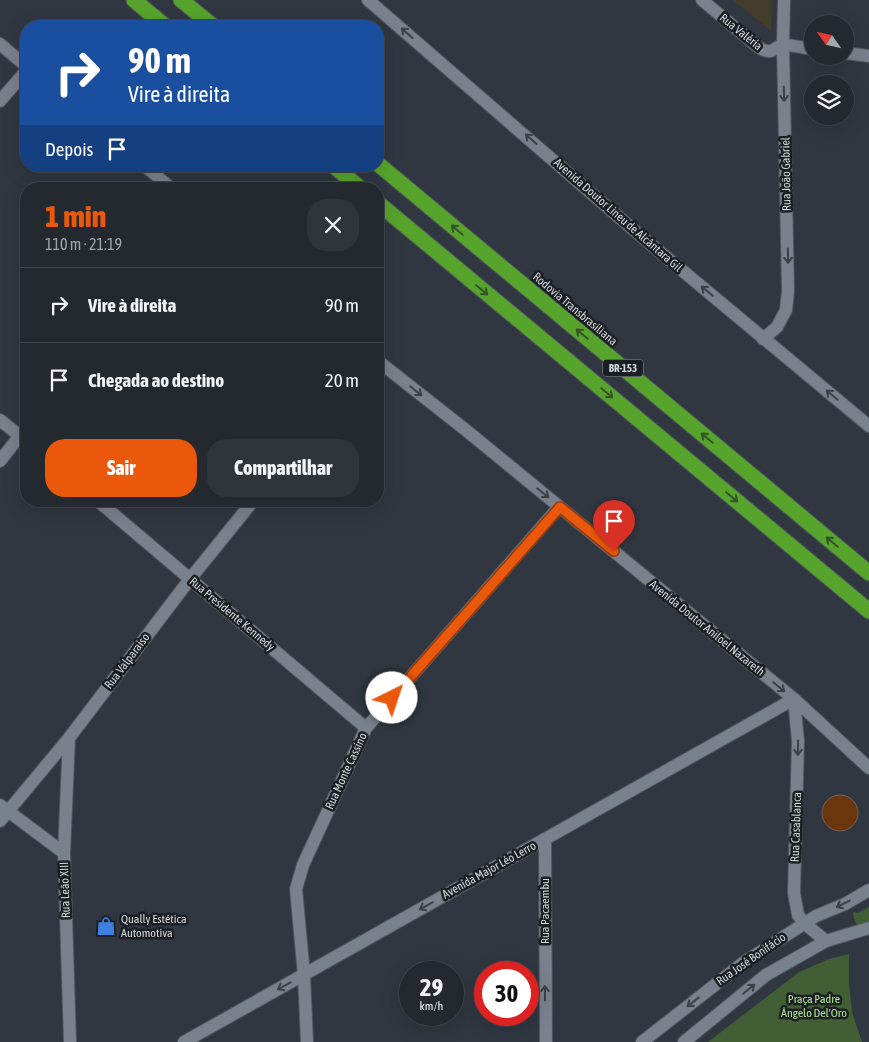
<!DOCTYPE html>
<html lang="pt">
<meta charset="utf-8">
<style>
body{margin:0;font-family:"Asap Condensed",sans-serif;background:#30353c;color:#f1f3f6;height:100vh;display:flex;flex-direction:column;font-size:19px;white-space:nowrap}
*{box-sizing:border-box;margin:0}
p{font-size:16px;color:#a3a6ab}
.icon{flex:none;width:28px;height:28px;fill:none;stroke:currentColor;stroke-width:2;stroke-linecap:round;stroke-linejoin:round}
.map{position:relative;flex:1;overflow:hidden}
.side{position:absolute;left:20px;top:182px;width:364px;height:325px;display:flex;flex-direction:column;background:#242930;border-radius:20px;box-shadow:0 5px 20px #0002,0 0 0 1px #41454c}
.side>*{flex:none}
.banner{position:absolute;left:20px;top:20px;width:364px;height:152px;border-radius:20px;box-shadow:0 5px 20px #0002,0 0 0 1px #41454c;background:#1a4fa0;color:#fff;overflow:hidden}
.needle{width:32px;rotate:304deg}
.buttons{position:absolute;left:804px;top:15px;display:grid;gap:10px}
.buttons a{display:grid;place-items:center;width:50px;height:50px;border-radius:50%;background:#242930;box-shadow:0 5px 20px #0002,0 0 0 1px #41454c;font-size:25px}
.speed{position:absolute;left:399px;top:961px;display:flex;gap:10px;font-size:25px;font-weight:700;text-align:center}
.speed>*{display:grid;place-content:center;width:65px;height:65px;border-radius:50%;background:#242930;box-shadow:0 5px 20px #0002,0 0 0 1px #41454c;line-height:1}
.speed small{font-size:12px;font-weight:400}
.speed .limit{border:8px solid #d22;background:#fff;color:#111}
.pin{position:absolute;display:grid;place-items:center;width:42px;height:42px;color:#fff;margin:-51px -21px;border-radius:50% 50% 50% 0;rotate:-45deg;box-shadow:0 0 5px #0007}
.pin .icon{rotate:45deg}
.me{position:absolute;width:55px;margin:-28px;rotate:41deg;stroke-linejoin:round;filter:drop-shadow(0 0 4px #0008)}
.turn{display:flex;align-items:center;gap:18px;height:105px;padding:0 25px;font-size:22px}
.turn .icon{width:65px;height:65px;stroke-width:2.5}
.turn b{display:block;font-size:35px;line-height:42px}
.then{display:flex;align-items:center;height:48px;padding:0 25px;background:#0003;gap:10px;font-size:19px}
.round{display:grid;place-items:center;flex:none;width:52px;height:52px;border-radius:20px;background:#30353c}
.summary{display:flex;align-items:center;justify-content:space-between;height:85px;padding:0 25px}
h1{font-size:30px;font-weight:800;line-height:38px;color:#ea580c}
.button{display:flex;gap:10px;margin-top:auto;padding:10px 25px}
.button a{flex:1;height:58px;border-radius:20px;background:#ea580c;color:#fff;font-size:20px;font-weight:800;line-height:58px;text-align:center}
.button a+a{background:#30353c;color:#f1f3f6}
ul{padding:0;list-style:none}
li{display:flex;align-items:center;gap:15px;height:75px;padding:0 25px;border-top:1px solid #41454c}
li div{flex:1}
li b{display:block;font-size:19px}
li em{font-style:normal}
.map>svg:first-child{display:block}
</style>
<div class="map">
<svg width="869" height="1042" viewBox="0 0 869 1042">
<rect width="100%" height="100%" fill="#303740"/>
<path fill="#443d2c" d="M733,0H772L771,31Z"/>
<path fill="#415e34" d="M869,907V925L859,928L854,919L853,912L858,913Z
M849,954V984L852,1012L862,1042H708L799,972L829,959Z"/>
<path fill="#6c360c" stroke="#6e635c" d="M822 813a18 18 0 1 1 36 0a18 18 0 1 1-36 0Z"/>
<g fill="none" stroke-linecap="round" stroke-linejoin="round">
<g stroke="#50565d" stroke-width="14">
<path id="minor" d="M702,0L758,47C774,57 773,46 784,45C792,45 804,48 812,49
M845,53L869,56
M0,101L26,71
M763,339L777,327L786,310L788,291L783,45L784,0
M0,420L25,440
M0,461L26,428
M98,501L366,728
M794,699L798,741L794,893L798,915L804,923L826,941
M69,738L64,853L70,1042
M0,805L64,853
M0,821L69,738L190,579L253,501
M545,839L546,1042
M307,1042L304,975L296,889L303,865L366,728L559,507"/>
</g>
<g stroke="#50565d" stroke-width="14">
<path id="tertiary" d="M184,1042L794,699
M642,1042L743,963L816,916L845,904L869,890
M684,1042L766,975L826,941L869,928"/>
</g>
<g stroke="#50565d" stroke-width="14">
<path id="secondary" d="M368,0L636,232L869,426
M0,44L26,66
M145,166L172,189
M378,361L467,431L794,699L869,768"/>
</g>
<g stroke="#50565d" stroke-width="17">
<path id="motorway" d="M134,0L165,26
M181,0L213,26
M378,164L869,573
M334,166L361,189
M378,203L869,611"/>
</g>
<use href="#minor" stroke="#79818c" stroke-width="12"/>
<use href="#tertiary" stroke="#79818c" stroke-width="12"/>
<use href="#secondary" stroke="#79818c" stroke-width="12"/>
<use href="#motorway" stroke="#56a42c" stroke-width="15"/>
</g>
<defs><path id="oneway-shaft" d="M-6 0H5M1.5-3L5.5 0L1.5 3" fill="none" stroke-width="1.6" stroke-linecap="round" stroke-linejoin="round" transform="scale(1.25)"/></defs>
<g stroke="#3c4147">
<use href="#oneway-shaft" transform="translate(407 33) rotate(-139)"/>
<use href="#oneway-shaft" transform="translate(784 94) rotate(89)"/>
<use href="#oneway-shaft" transform="translate(531 139) rotate(-139)"/>
<use href="#oneway-shaft" transform="translate(788 256) rotate(89)"/>
<use href="#oneway-shaft" transform="translate(707 291) rotate(-140)"/>
<use href="#oneway-shaft" transform="translate(416 391) rotate(39)"/>
<use href="#oneway-shaft" transform="translate(832 395) rotate(-140)"/>
<use href="#oneway-shaft" transform="translate(543 493) rotate(39)"/>
<use href="#oneway-shaft" transform="translate(779 687) rotate(39)"/>
<use href="#oneway-shaft" transform="translate(798 748) rotate(91)"/>
<use href="#oneway-shaft" transform="translate(843 904) rotate(154)"/>
<use href="#oneway-shaft" transform="translate(426 906) rotate(151)"/>
<use href="#oneway-shaft" transform="translate(284 986) rotate(151)"/>
<use href="#oneway-shaft" transform="translate(749 989) rotate(-39)"/>
<use href="#oneway-shaft" transform="translate(545 993) rotate(-90)"/>
<use href="#oneway-shaft" transform="translate(693 1002) rotate(142)"/>
</g>
<g stroke="#335426">
<use href="#oneway-shaft" transform="translate(457 230) rotate(-140)"/>
<use href="#oneway-shaft" transform="translate(482 290) rotate(40)"/>
<use href="#oneway-shaft" transform="translate(582 334) rotate(-140)"/>
<use href="#oneway-shaft" transform="translate(607 393) rotate(40)"/>
<use href="#oneway-shaft" transform="translate(707 438) rotate(-140)"/>
<use href="#oneway-shaft" transform="translate(732 497) rotate(40)"/>
<use href="#oneway-shaft" transform="translate(832 542) rotate(-140)"/>
</g>
<g fill="none" stroke-linecap="round" stroke-linejoin="round">
<g stroke="#983908" stroke-width="12">
<path id="route" d="M392,698L560,507L614,551"/>
</g>
<use href="#route" stroke="#ea580c" stroke-width="9"/>
</g>
<defs>
<g id="shop-bare" transform="scale(1.5)"><path d="M-5-2.5h2.3a2.7 3.5 0 0 1 5.4 0H5L5.5 6h-11ZM-1.5-2.5h3a1.5 2.3 0 0 0-3 0Z" fill="#3f7fe0" stroke="#1b1e22" stroke-width="2.5" paint-order="stroke"/></g>
</defs>
<g fill-rule="evenodd">
<use href="#shop-bare" x="106" y="926"/>
</g>
<g text-anchor="middle" stroke-width="5" stroke-linejoin="round" paint-order="stroke">
<rect fill="#1b1e22" stroke="#9ca0a5" stroke-width="1" x="603" y="359.5" width="40" height="17" rx="4"/>
<g font-size="11" font-weight="bold" fill="#d3d8dd">
<text x="623" y="372">BR-153</text>
</g>
<g font-size="12" fill="#d3d8dd" stroke="#1b1e22">
<text transform="translate(741 32) rotate(39)" y="4">Rua Valéria</text>
<text transform="translate(786 174) rotate(-91)" y="4">Rua João Gabriel</text>
<text transform="translate(618 215) rotate(41)" y="4">Avenida Doutor Lineu de Alcântara Gil</text>
<text transform="translate(575 309) rotate(40)" y="4">Rodovia Transbrasiliana</text>
<text transform="translate(232 614) rotate(40)" y="4">Rua Presidente Kennedy</text>
<text transform="translate(707 628) rotate(39)" y="4">Avenida Doutor Aniloel Nazareth</text>
<text transform="translate(127 661) rotate(-53)" y="4">Rua Valparaiso</text>
<text transform="translate(346 771) rotate(-65)" y="4">Rua Monte Cassino</text>
<text transform="translate(796 827) rotate(-88)" y="4">Rua Casablanca</text>
<text transform="translate(489 870) rotate(-29)" y="4">Avenida Major Léo Lerro</text>
<text transform="translate(65 890) rotate(-92)" y="4">Rua Leão XIII</text>
<text transform="translate(545 911) rotate(-90)" y="4">Rua Pacaembu</text>
<text transform="translate(751 959) rotate(-35)" y="4">Rua José Bonifácio</text>
</g>
<g font-size="12" fill="#d3d8dd" stroke="#1b1e22" text-anchor="start">
<text x="121" y="923">Qually Estética<tspan x="121" dy="14">Automotiva</tspan></text>
</g>
<g font-size="12" fill="#ade594" stroke="#1b1e22">
<text x="814" y="1003">Praça Padre<tspan x="814" dy="14">Ângelo Del'Oro</tspan></text>
</g>
</g>
</svg>
<div class="buttons">
<a><svg class="needle" viewBox="-14 -14 28 28"><path d="M0-13l5 13h-10z" fill="#e53935"/><path d="M0 13l5-13h-10z" fill="#a3a6ab"/></svg></a>
<a><svg class="icon" aria-label="layers" viewBox="0 0 24 24"><path d="M12 4l9 5-9 5-9-5zM3 14l9 5 9-5"/></svg></a>
</div>
<div class="speed"><div>29<small>km/h</small></div><div class="limit">30</div></div>
<div class="pin" style="left:614px;top:551px;background:#d93025"><svg class="icon" aria-label="arrive" viewBox="0 0 24 24"><path d="M6 21V4h12l-3 4 3 4H6"/></svg></div>
<svg class="me" style="left:392px;top:698px" viewBox="-20 -20 40 40"><circle r="19" fill="#fff"/><path d="M0-13L10 11 0 6-10 11z" fill="#ea580c"/></svg>
<div class="banner">
<div class="turn"><svg class="icon" aria-label="right" viewBox="0 0 24 24"><path d="M7 20v-9h11M14 6l5 5-5 5"/></svg><div><b>90 m</b>Vire à direita</div></div>
<div class="then">Depois<svg class="icon" aria-label="arrive" viewBox="0 0 24 24"><path d="M6 21V4h12l-3 4 3 4H6"/></svg></div>
</div>
<section class="side">
<div class="summary"><div><h1>1 min</h1><p>110 m · 21:19</p></div><a class="round"><svg class="icon" aria-label="close" viewBox="0 0 24 24"><path d="M6 6l12 12M18 6L6 18"/></svg></a></div>
<ul>
<li><svg class="icon" aria-label="right" viewBox="0 0 24 24"><path d="M7 20v-9h11M14 6l5 5-5 5"/></svg><div><b>Vire à direita</b></div><em>90 m</em></li>
<li><svg class="icon" aria-label="arrive" viewBox="0 0 24 24"><path d="M6 21V4h12l-3 4 3 4H6"/></svg><div><b>Chegada ao destino</b></div><em>20 m</em></li>
</ul>
<div class="button"><a>Sair</a><a>Compartilhar</a></div>
</section>
</div>
